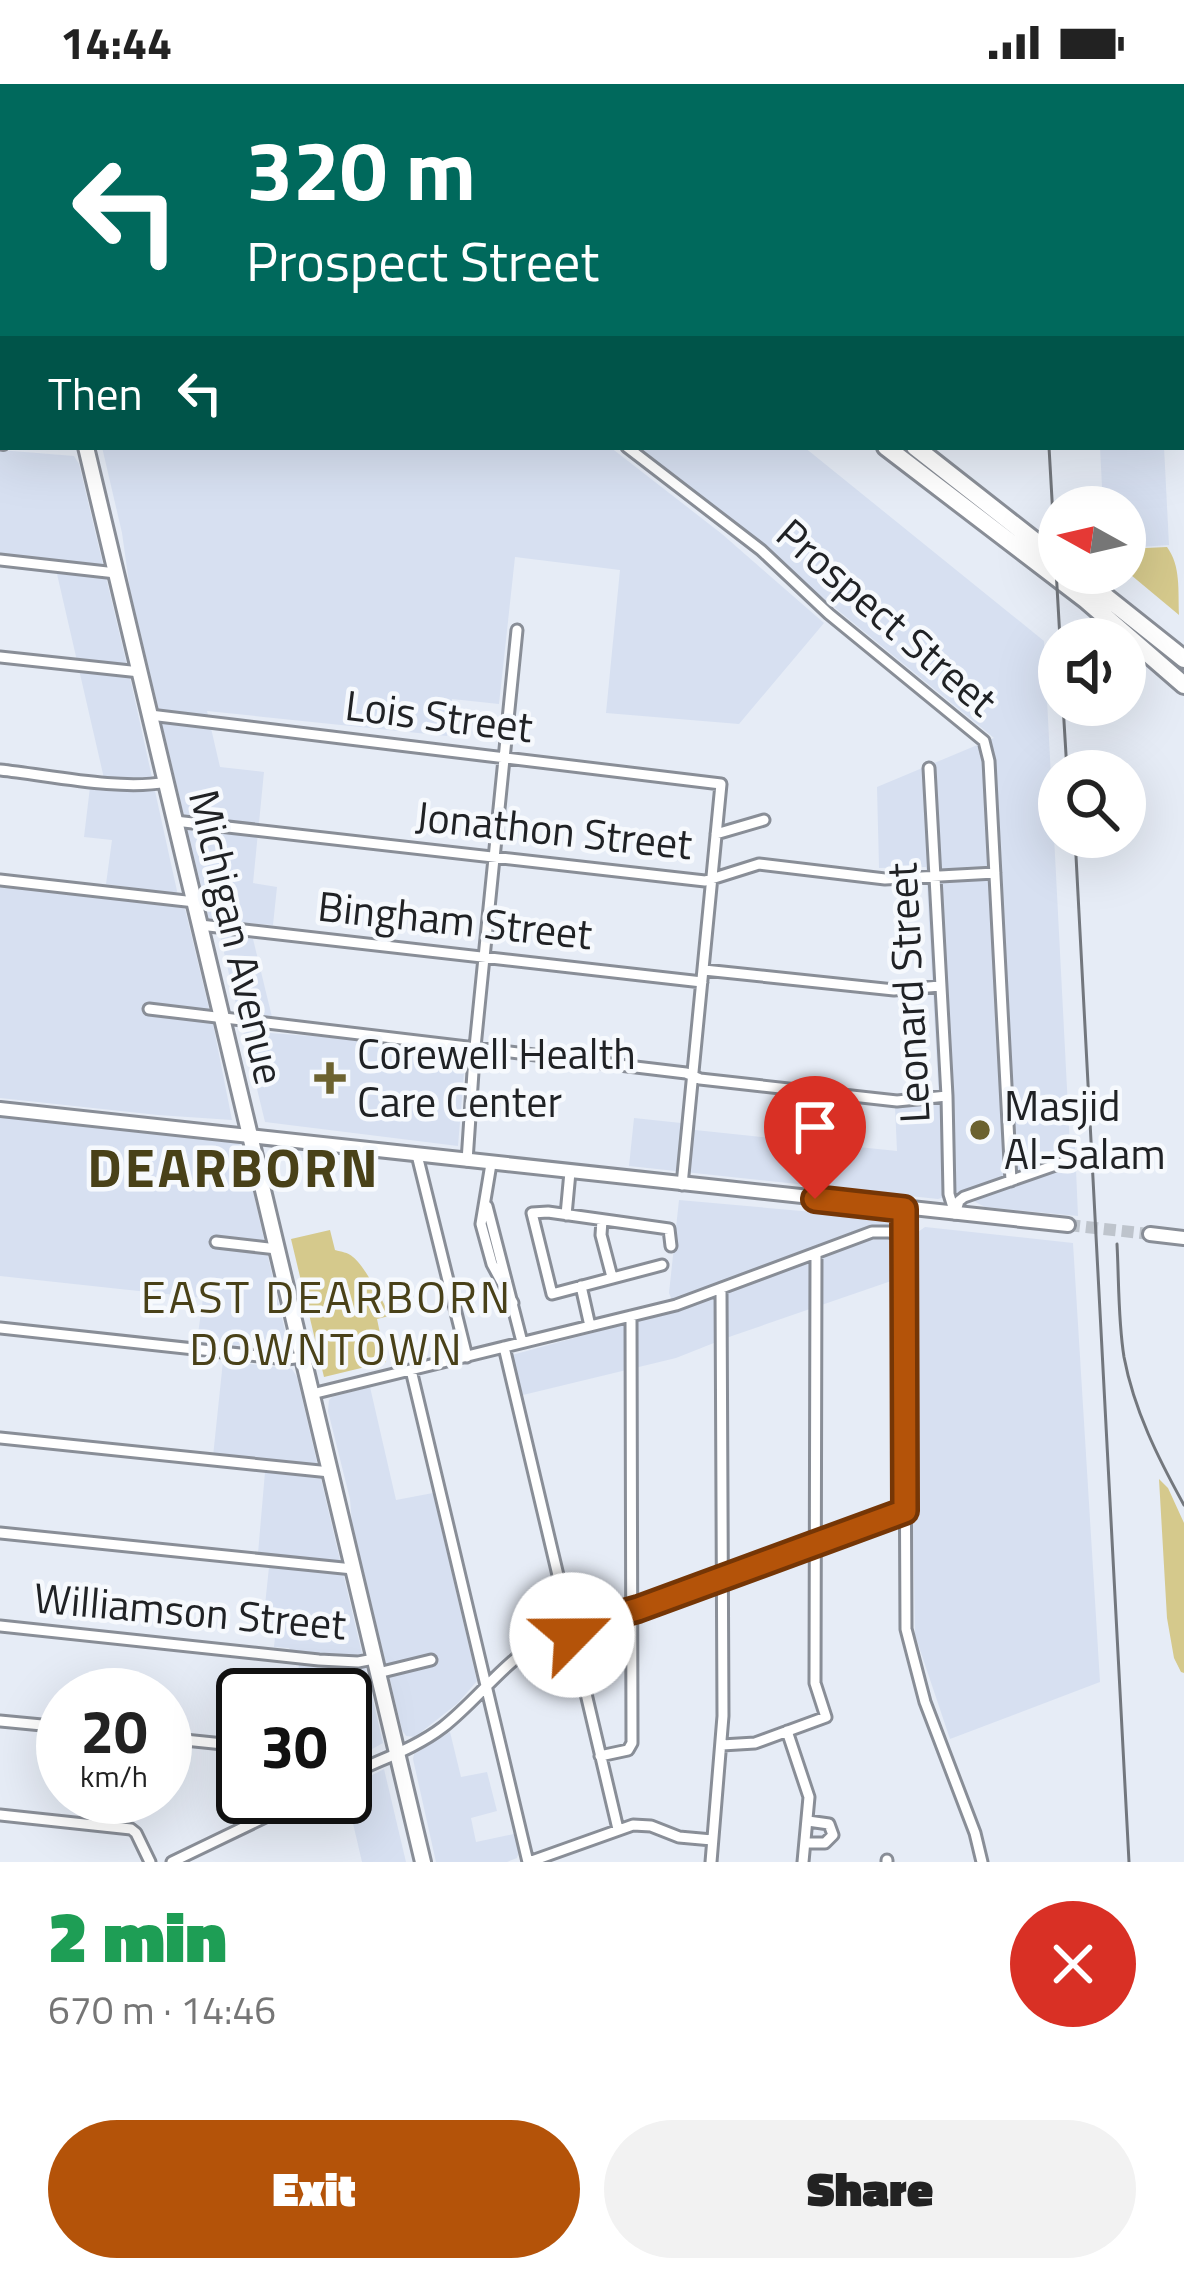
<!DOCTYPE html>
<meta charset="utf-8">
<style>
body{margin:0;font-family:"Titillium Web",sans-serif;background:#f2f2f2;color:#222;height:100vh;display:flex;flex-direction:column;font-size:45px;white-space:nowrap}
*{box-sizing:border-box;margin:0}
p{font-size:39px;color:#767676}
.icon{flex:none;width:66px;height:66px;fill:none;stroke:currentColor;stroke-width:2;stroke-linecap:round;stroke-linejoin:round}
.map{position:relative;height:1778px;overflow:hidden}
.panel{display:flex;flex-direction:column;background:#fff;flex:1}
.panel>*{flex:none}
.banner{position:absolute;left:0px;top:0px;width:1185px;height:366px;box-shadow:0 12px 48px #0002;background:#00695c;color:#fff;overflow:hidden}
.needle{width:78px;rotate:278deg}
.buttons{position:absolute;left:1038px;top:402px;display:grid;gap:24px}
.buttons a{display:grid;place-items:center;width:108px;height:108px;border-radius:50%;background:#fff;box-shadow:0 12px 48px #0002;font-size:60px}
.speed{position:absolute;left:36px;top:1584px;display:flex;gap:24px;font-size:60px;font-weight:700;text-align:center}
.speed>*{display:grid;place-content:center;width:156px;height:156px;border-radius:50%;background:#fff;box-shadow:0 12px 48px #0002;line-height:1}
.speed small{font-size:30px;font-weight:400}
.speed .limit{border:6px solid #111;border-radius:18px;background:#fff;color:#111}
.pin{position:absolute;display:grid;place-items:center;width:102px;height:102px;color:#fff;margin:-123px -51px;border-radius:50% 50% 50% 0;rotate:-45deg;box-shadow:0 0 12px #0007}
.pin .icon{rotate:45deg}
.me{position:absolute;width:132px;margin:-66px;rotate:67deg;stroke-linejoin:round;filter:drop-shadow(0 0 9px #0008)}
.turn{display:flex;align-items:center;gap:42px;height:252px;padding:0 48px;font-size:54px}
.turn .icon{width:156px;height:156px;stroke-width:2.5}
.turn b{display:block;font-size:84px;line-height:102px}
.then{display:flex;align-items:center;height:114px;padding:0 48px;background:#0003;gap:24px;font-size:45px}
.round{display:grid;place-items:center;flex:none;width:126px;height:126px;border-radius:63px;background:#f2f2f2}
.headline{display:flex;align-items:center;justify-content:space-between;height:204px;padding:0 48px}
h1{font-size:72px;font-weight:800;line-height:90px;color:#1e9e55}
.button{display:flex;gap:24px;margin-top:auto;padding:24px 48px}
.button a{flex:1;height:138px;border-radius:72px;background:#b45309;color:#fff;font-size:48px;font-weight:800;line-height:138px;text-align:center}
.button a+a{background:#f2f2f2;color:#222}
.status{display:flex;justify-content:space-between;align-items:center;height:84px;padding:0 60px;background:#fff;direction:ltr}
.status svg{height:33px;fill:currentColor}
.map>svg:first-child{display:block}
</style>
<div class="status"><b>14:44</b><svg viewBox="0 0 49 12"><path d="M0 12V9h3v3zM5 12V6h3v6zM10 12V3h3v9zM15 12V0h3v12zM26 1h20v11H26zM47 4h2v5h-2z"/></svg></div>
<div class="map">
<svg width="1184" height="1778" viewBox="0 0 1184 1778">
<rect width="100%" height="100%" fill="#e6ecf6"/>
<path fill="#d7e0f1" d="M102,363H610L722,450L824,539L739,640L606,629L620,486L515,473L499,620L452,615L447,652L207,627L220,683L264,688L253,799L277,803L273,841L209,836L130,506L122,449Z
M638,363H804L1044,557L1070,1063L1075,1062L1078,1132L985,1123L958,1109L938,1115L629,1082L634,1034L681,1039L695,1046L897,1067L895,1023L939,1018L926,783L879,784L877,703L994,654Z
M1100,363H1164L1169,461L1125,464V423H1103Z
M0,366L74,372L79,380L131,598L177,807L176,810L106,800L112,756L84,753L90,703H106L57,490L0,483Z
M0,802L177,821L185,825L214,945L232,1036L158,1031L0,1014Z
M220,851L253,855L272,933L238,929Z
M243,947L466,964L458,1062L265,1038Z
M0,1033L239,1059L244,1068L288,1260L281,1266L197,1257L203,1214L0,1192Z
M679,1116L858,1132L893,1140L897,1195L729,1253L676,1274L523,1311L512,1271L676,1226L669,1209Z
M925,1143L1073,1159L1100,1598L950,1655L915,1551L912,1377L918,1148Z
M223,1277L292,1285L297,1293L383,1659L345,1680V1611H295L299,1580L289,1564L274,1563L278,1524L265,1521L269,1483L257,1481L265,1388L212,1382Z
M370,1303L396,1416L433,1409L477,1597L458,1619L415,1653L406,1652L402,1646L352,1440L350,1415L328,1327L329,1316L332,1313Z
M450,1648L461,1693L487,1688L497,1727L471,1734L476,1758L514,1750L519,1768L517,1774L507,1778H436L413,1675L414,1670Z
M384,1685L406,1778H362L345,1705Z"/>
<path fill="#d5c98c" d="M1167,463C1181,482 1178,507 1179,531L1125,486V465Z
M330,1146L335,1166C342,1168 347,1168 353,1173C362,1179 386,1220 389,1232L377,1235L386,1278L324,1293L291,1155Z
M1159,1395L1168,1404L1184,1439V1589L1181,1588L1174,1574L1167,1534Z"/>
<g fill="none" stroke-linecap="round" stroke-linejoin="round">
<path stroke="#bec4cc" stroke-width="12" stroke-dasharray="12 6" stroke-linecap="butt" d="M1068,1141L1150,1150"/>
<g stroke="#898e97" stroke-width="15">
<path id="street" d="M627,363L761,466L829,530L984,657L989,677L1011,1097
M0,476L116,489
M0,573L140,588
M150,631L721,700L682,1101
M929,684L947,1012L949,1110L955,1130
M0,686C48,691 120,707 166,698
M175,737L705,797L759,780L885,795L995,789
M716,750L764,736
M0,796L195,818
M200,841L702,898
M704,886L894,906L940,902
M149,925L686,989L700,995L897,1017L947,1012
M417,1071L467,1273
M467,1077L474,973L517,546
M491,1080L481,1140L492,1180L513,1219
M487,1122L522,1258
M904,1125L906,1545L925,1618L975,1749L982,1778
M955,1130L959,1117L964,1113L1070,1076
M566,1131L570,1088
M602,1136L601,1151L612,1193
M216,1158L277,1165
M662,1181L552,1210L532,1129L548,1128L669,1145L671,1162
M581,1202L590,1242
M0,1244L287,1275L303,1273
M504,1263L618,1745
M411,1286L528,1778
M312,1310L676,1221L872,1148H889L904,1153
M0,1354L330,1388
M0,1449L353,1485
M0,1542L319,1576L358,1578L374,1575
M378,1589L431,1576
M0,1637L63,1643
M787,1647L809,1713L803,1778
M165,1654L243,1662
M722,1661L755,1659L826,1633L815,1599L816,1170
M600,1672L628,1666L632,1659L631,1232
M345,1693C378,1676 413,1666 443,1643C480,1614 505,1575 548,1553C578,1537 613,1534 645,1522C731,1490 817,1455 905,1427
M0,1731L131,1745L136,1749L150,1778
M805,1759H825L833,1751L829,1740L808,1737
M887,1776V1778
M172,1778L307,1713
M529,1778L633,1741L651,1742L679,1753L712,1756
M711,1778L723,1632L721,1205"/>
</g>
<g stroke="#898e97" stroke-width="18">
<path id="secondary" d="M0,112H3
M0,341H3
M0,358L3,359
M0,1025L1068,1141
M1150,1150L1184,1154"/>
</g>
<g stroke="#898e97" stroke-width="20">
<path id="primary" d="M0,0L3,11
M86,363L423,1778"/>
</g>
<g stroke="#898e97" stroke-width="22">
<path id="highway" d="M419,0L423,3
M450,0L454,3
M478,0L482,3
M22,3L23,0
M886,363L1086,516L1184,601
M915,363L1059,476
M1076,489L1184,575"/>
</g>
<use href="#street" stroke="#fff" stroke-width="9"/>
<use href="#secondary" stroke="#fff" stroke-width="12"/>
<use href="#primary" stroke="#fff" stroke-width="14"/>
<use href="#highway" stroke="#fff" stroke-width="16"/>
<path stroke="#73777d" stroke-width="3" d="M1030,0V3
M184,3L192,0
M0,76L3,75
M1049,363L1060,555
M1063,621L1067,687
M1075,753L1129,1778
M1117,1160C1119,1197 1118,1236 1124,1273C1134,1326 1158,1374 1184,1421"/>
</g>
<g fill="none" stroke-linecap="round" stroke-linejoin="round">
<g stroke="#753606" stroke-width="30">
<path id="route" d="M572,1551L570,1544L638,1525L905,1427L904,1125L815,1115"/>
</g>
<use href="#route" stroke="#b45309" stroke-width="21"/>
</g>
<g fill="#6c622f" stroke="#f6f9fd" stroke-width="4.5">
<path d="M324 976h12v12h12v12h-12v12h-12v-12h-12v-12h12z"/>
<circle cx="980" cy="1046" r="12"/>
</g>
<g text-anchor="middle" stroke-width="9" stroke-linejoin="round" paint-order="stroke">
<g font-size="42" fill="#202225" stroke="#f6f9fd">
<text transform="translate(887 533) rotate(41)" y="15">Prospect Street</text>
<text transform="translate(439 632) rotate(7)" y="15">Lois Street</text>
<text transform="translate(554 746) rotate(6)" y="15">Jonathon Street</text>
<text transform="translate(455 836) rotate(6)" y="15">Bingham Street</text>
<text transform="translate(237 853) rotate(77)" y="15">Michigan Avenue</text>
<text transform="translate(908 909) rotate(-93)" y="15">Leonard Street</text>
<text transform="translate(190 1527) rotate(5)" y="15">Williamson Street</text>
</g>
<g font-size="42" fill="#202225" stroke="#f6f9fd" text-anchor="start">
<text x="357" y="985">Corewell Health<tspan x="357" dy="48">Care Center</tspan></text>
<text x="1004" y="1037">Masjid<tspan x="1004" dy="48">Al-Salam</tspan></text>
</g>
<g font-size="45" letter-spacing="3" fill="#494118" stroke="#f6f9fd">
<text x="327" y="1229">EAST DEARBORN<tspan x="327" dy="52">DOWNTOWN</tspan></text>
</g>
<g font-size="54" font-weight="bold" letter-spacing="3" fill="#494118" stroke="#f6f9fd">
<text x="234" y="1103">DEARBORN</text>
</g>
</g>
</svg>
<div class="buttons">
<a><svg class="needle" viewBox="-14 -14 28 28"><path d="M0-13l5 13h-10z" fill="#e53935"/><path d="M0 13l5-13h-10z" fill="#767676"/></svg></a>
<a><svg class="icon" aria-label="sound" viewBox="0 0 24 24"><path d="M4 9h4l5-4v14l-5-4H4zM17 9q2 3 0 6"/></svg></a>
<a><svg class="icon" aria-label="search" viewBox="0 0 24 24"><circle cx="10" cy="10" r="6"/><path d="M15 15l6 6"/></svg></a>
</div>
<div class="speed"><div>20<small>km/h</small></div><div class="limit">30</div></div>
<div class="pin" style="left:815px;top:1115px;background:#d93025"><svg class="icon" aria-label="arrive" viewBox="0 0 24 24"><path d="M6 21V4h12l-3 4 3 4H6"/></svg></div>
<svg class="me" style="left:572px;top:1551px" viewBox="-20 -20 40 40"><circle r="19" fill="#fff"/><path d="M0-13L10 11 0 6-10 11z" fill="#b45309"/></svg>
<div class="banner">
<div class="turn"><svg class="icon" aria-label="left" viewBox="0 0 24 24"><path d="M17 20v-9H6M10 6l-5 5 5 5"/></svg><div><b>320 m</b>Prospect Street</div></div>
<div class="then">Then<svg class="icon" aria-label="left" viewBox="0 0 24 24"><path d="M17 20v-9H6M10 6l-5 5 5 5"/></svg></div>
</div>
</div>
<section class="panel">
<div class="headline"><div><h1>2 min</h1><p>670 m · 14:46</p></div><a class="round" style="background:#d93025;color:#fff"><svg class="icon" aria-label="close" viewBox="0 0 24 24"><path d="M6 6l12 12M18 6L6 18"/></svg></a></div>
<div class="button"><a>Exit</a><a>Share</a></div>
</section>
